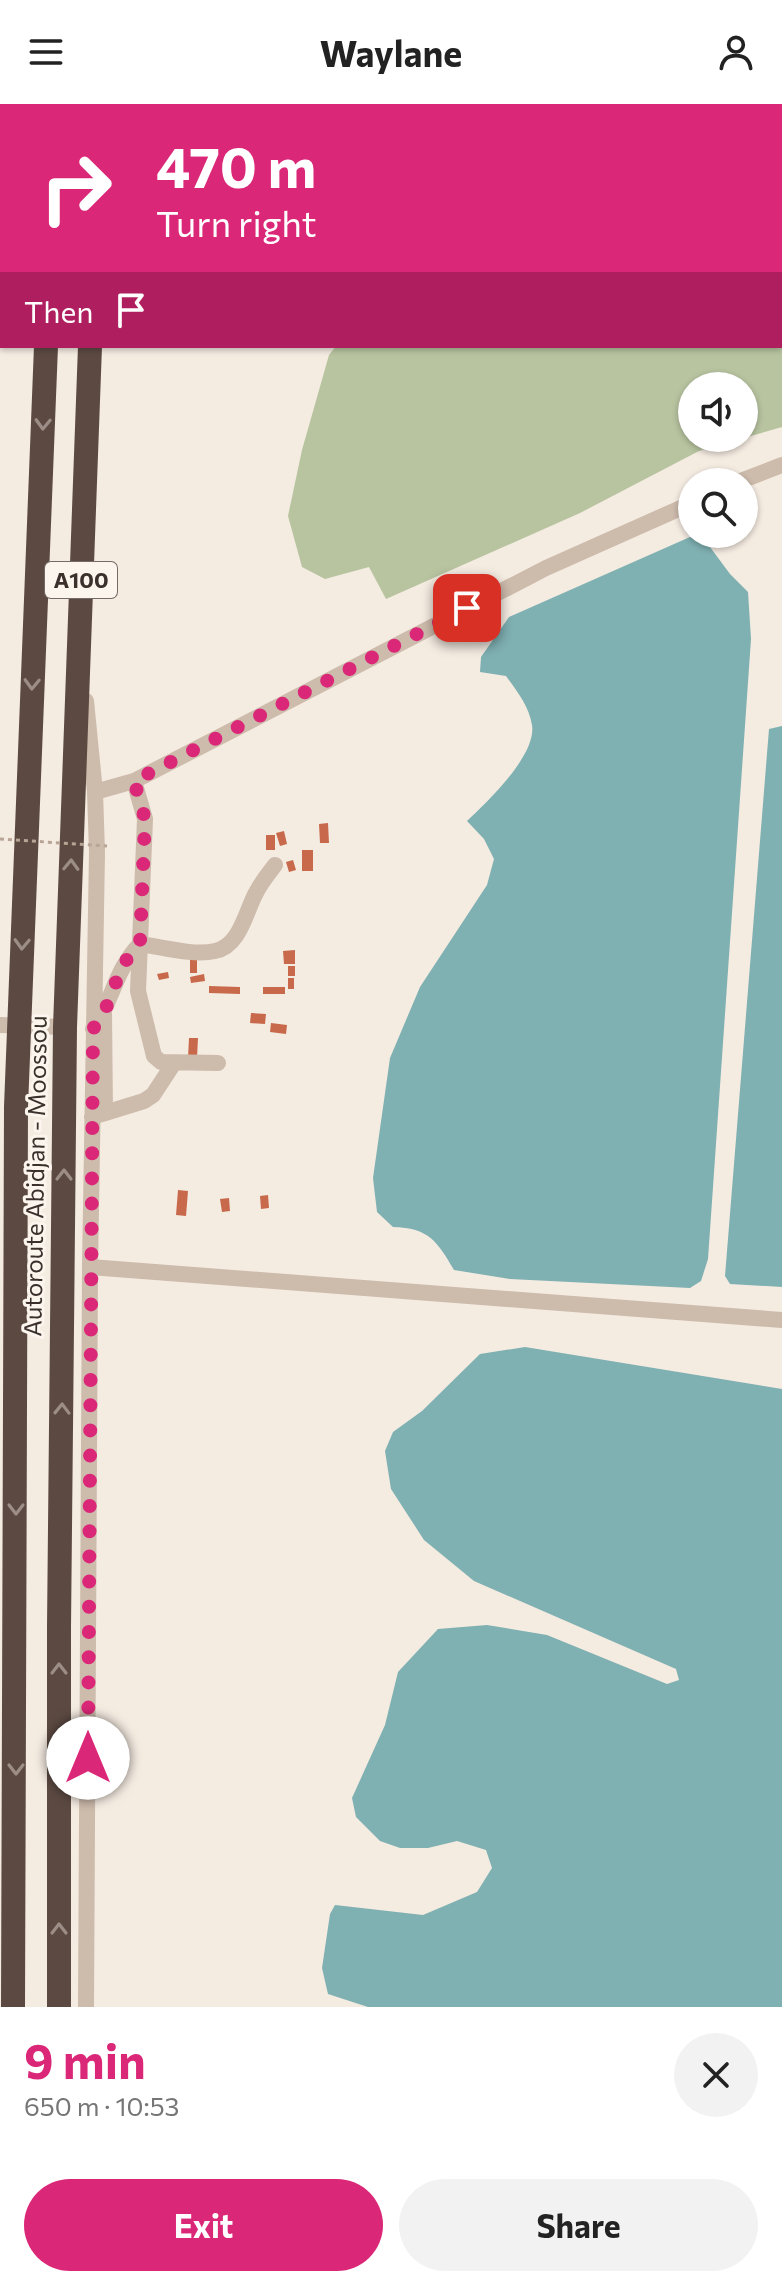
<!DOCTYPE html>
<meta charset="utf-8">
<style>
body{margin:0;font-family:Commissioner,sans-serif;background:#f2f2f2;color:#222;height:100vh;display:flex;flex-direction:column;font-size:30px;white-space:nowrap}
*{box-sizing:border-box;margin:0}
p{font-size:26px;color:#767676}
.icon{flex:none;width:44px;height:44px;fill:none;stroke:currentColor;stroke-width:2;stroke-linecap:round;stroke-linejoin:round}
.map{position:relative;height:1903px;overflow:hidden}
.sheet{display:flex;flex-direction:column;background:#fff;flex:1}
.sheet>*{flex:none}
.guide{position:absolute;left:0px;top:0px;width:782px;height:244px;box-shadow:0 2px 6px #0004;background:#db2777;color:#fff;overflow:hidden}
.tools{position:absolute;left:678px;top:268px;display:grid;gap:16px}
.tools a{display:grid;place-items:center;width:80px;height:80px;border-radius:50%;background:#fff;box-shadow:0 2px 6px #0004;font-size:40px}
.pin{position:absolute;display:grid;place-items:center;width:68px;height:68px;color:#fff;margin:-34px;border-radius:16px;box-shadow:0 4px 12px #0006}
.me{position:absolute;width:88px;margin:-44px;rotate:0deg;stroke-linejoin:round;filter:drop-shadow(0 0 6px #0008)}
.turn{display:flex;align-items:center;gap:28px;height:168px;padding:0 24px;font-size:36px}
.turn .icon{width:104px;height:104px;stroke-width:2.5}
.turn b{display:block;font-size:56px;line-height:68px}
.then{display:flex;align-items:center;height:76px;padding:0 24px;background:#0003;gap:16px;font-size:30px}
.round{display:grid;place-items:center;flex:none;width:84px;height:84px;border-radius:42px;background:#f2f2f2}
.summary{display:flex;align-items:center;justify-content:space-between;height:136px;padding:0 24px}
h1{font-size:48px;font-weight:700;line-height:60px;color:#db2777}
.cta{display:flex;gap:16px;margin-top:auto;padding:16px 24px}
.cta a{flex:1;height:92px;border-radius:48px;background:#db2777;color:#fff;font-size:32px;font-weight:700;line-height:92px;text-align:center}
.cta a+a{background:#f2f2f2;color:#222}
header{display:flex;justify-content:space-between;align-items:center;height:104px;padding:0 24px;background:#fff;font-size:36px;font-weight:700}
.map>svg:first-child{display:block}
</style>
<header><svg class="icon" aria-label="menu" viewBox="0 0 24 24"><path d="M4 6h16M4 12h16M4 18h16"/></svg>Waylane<svg class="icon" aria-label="person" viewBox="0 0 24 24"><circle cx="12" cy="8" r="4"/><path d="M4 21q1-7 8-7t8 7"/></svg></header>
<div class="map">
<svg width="782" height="1903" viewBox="0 0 782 1903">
<rect width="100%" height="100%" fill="#f4ebe1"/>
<path fill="#b8c4a0" d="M626,0H782V323L744,334V282H692V334H744L699,347L580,409L386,495L369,463L325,475L302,463L288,412L302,346L329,251L336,242H780V2Z"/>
<path fill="#7fb0b2" d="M690,433L707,439L730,470L748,488L751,535L708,1155L701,1177L690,1184L510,1175L454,1166C437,1137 429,1124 393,1123L377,1108L373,1074L390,954L420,883L487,781L494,755L484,735L467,717C487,698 537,651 532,621C529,602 517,587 506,572L480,568L481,553L509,513Z
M782,622V1183L730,1180L725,1172L769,625Z
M525,1243L782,1285V1903H368L328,1890L322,1864L330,1810L335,1801L423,1811L477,1788L492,1764L486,1746L457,1737L428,1744H400L380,1737L356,1713L352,1694L385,1621L398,1568L438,1525L487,1521L547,1531L667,1580L679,1576L676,1565L474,1477L424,1436L391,1385L385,1347L393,1328L422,1307L480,1250Z"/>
<path fill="#c8694b" d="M328,719L329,739H320L319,720Z
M284,727L287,740L280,742L276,729Z
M266,731H275V746H266Z
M302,746H313V767H302Z
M293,756L296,766L289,768L286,758Z
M295,846V860H284L283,847Z
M190,855H197V869H190Z
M288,862H295V872H288Z
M168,868L169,874L159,876L157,870Z
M204,870L205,877L191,879L190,873Z
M288,874H294V885H288Z
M209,882L240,883V890L209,889Z
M263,883H285V890H263Z
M251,909L266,910L265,920L250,919Z
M271,919L287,921L286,930L270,928Z
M189,934H198L197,954H188Z
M178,1086L188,1087L186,1112L176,1111Z
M268,1091L269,1104L261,1105L260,1092Z
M229,1094L230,1107L222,1108L220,1095Z"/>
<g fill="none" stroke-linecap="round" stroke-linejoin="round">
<path stroke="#cdbbac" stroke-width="16" d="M0,15H2
M738,378L782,361
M86,597L95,688L97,748L90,1163L86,1903
M134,677L145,715L138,887L154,952L161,958L218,959
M95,688L134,677L546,464L692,399
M104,909L105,1009
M0,921L65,923
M93,925C114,895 113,869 140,840C163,843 193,852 215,847C241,842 246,805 257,787C262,777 269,769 275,761
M92,1013L144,997L153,991L174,959
M90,1163L782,1216"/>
<path stroke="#5c4a42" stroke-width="24" d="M56,2V0
M98,2V0
M13,1903L16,1003L46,242
M59,1903V1524L65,923L90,242"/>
<path stroke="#b9a596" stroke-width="3" stroke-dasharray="4 4" stroke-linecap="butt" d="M0,735L107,742"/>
</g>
<defs><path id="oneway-chevron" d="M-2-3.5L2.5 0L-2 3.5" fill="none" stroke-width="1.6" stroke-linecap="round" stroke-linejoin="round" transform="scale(2)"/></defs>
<g stroke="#9c8e87">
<use href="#oneway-chevron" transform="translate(43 320) rotate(92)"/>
<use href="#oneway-chevron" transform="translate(32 580) rotate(92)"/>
<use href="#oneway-chevron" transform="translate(71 761) rotate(-88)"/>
<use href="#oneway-chevron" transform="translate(22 840) rotate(92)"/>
<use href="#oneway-chevron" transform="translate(64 1071) rotate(-90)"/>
<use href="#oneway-chevron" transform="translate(62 1305) rotate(-89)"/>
<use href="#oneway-chevron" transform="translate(16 1405) rotate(90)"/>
<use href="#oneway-chevron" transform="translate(59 1565) rotate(-90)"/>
<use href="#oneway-chevron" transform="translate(16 1665) rotate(90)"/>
<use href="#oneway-chevron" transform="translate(59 1825) rotate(-90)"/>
</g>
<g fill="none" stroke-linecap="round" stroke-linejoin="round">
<path stroke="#db2777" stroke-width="14" stroke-dasharray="0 25.2" d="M88,1654L93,925L104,909L123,860L140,840L145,715L134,677L467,504"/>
</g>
<g text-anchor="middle" stroke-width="6" stroke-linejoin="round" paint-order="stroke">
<rect fill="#fbf5ee" stroke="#756b66" stroke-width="2" x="45" y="458" width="72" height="36" rx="6"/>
<g font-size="22" font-weight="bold" fill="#3b302b">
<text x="81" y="484">A100</text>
</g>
<g font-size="24" fill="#3b302b" stroke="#fbf5ee">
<text transform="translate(36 1072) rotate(-89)" y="8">Autoroute Abidjan - Moossou</text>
</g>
</g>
</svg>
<div class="tools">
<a><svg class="icon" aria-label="sound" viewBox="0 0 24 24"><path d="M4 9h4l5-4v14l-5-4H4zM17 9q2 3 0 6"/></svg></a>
<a><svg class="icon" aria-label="search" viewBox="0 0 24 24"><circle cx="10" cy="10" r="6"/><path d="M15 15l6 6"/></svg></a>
</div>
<div class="pin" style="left:467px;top:504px;background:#d93025"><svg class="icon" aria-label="arrive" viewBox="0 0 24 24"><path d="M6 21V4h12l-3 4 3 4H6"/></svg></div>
<svg class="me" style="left:88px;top:1654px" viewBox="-20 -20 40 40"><circle r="19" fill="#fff"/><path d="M0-13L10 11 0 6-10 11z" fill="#db2777"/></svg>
<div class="guide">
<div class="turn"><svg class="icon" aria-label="right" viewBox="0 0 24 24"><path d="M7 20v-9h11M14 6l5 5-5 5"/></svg><div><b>470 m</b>Turn right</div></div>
<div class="then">Then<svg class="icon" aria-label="arrive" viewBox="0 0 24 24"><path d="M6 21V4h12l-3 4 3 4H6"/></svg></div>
</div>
</div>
<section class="sheet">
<div class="summary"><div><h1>9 min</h1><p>650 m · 10:53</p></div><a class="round"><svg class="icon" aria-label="close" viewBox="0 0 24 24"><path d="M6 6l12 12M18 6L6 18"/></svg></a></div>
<div class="cta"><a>Exit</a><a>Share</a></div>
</section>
